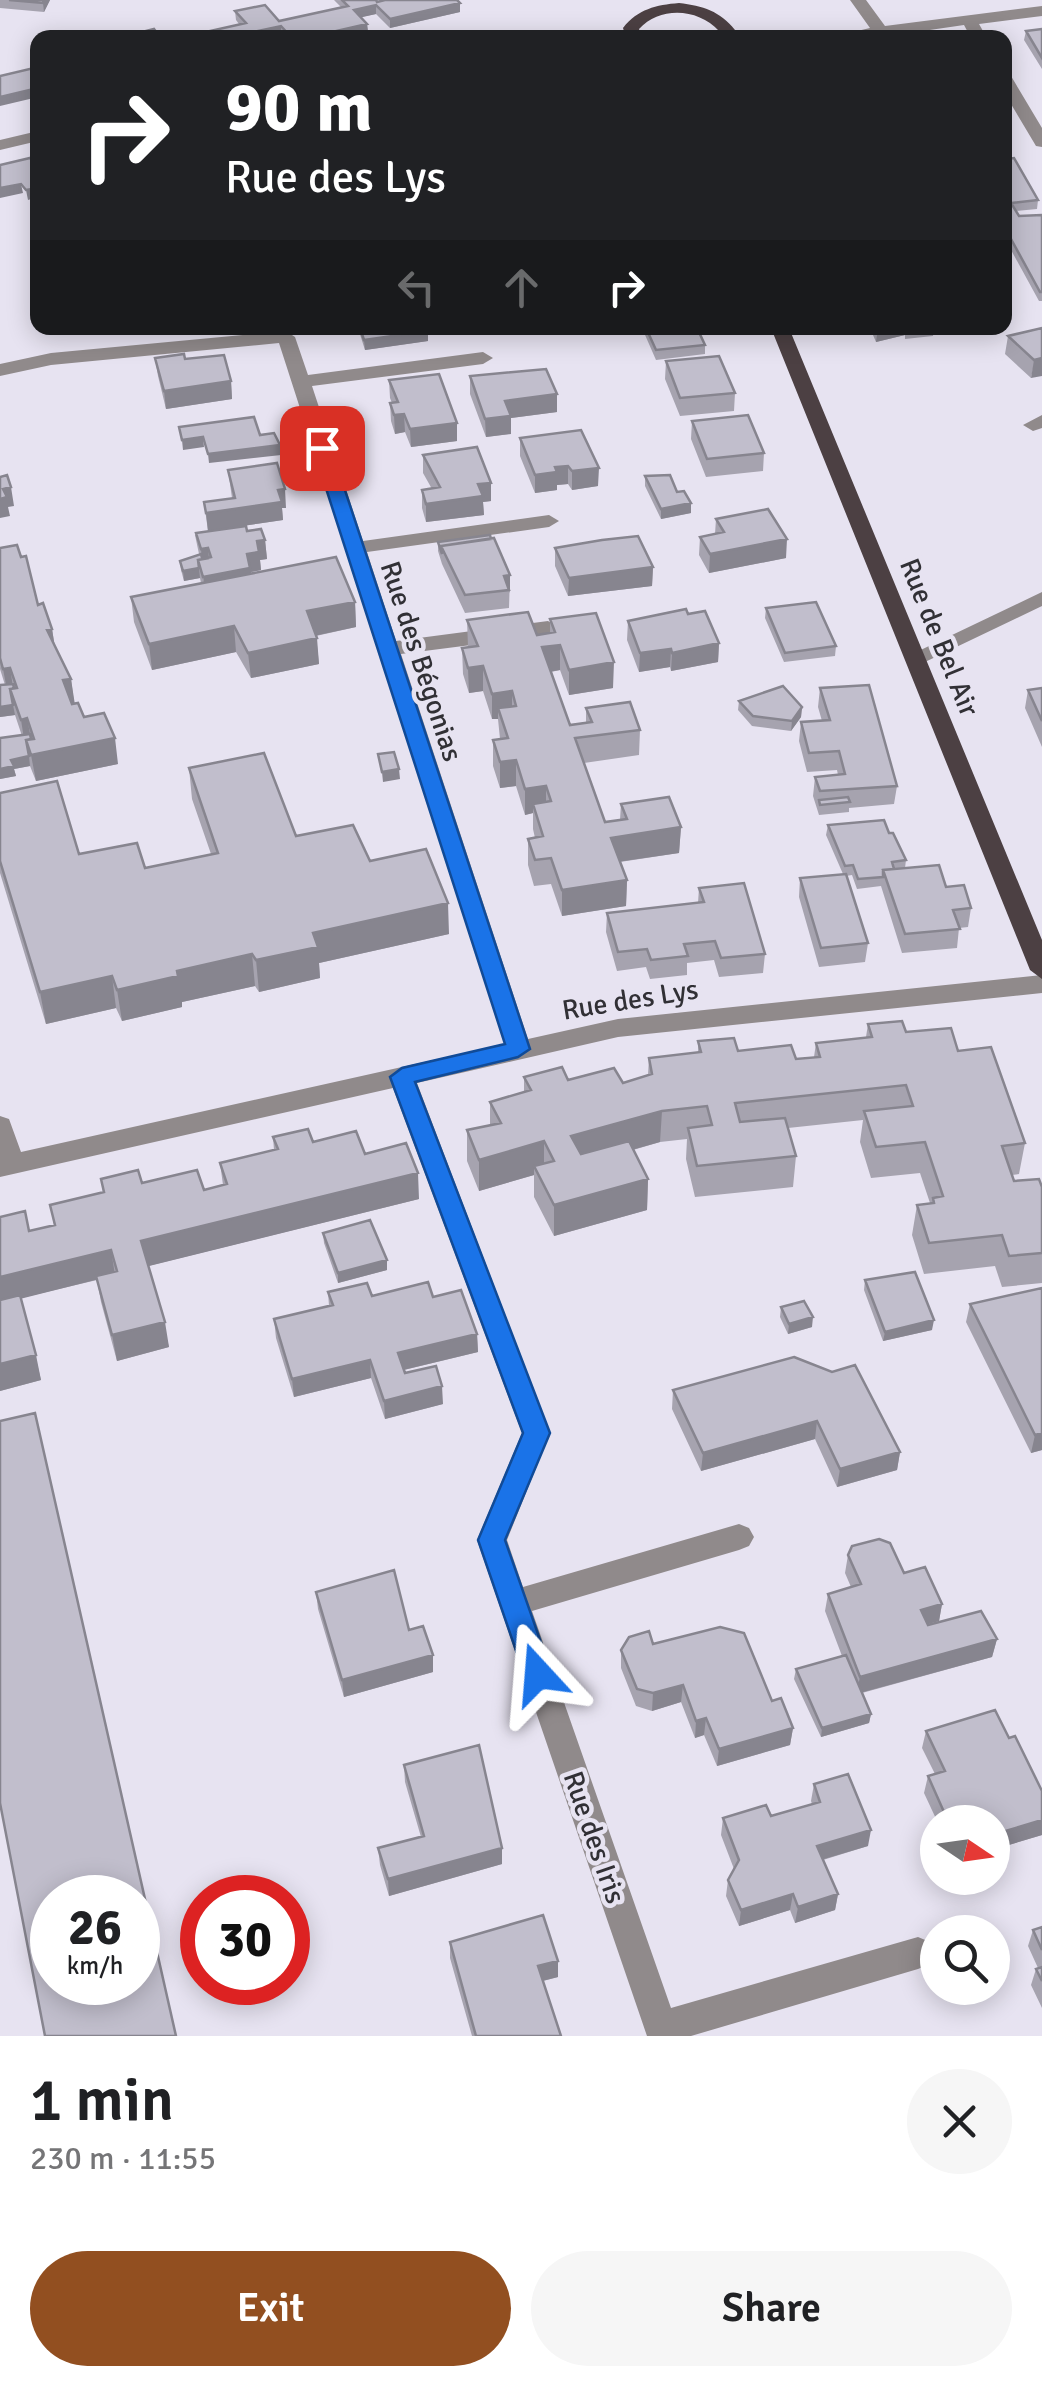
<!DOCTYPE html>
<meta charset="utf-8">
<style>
body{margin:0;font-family:Signika,sans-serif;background:#f6f6f6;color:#202124;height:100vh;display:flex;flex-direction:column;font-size:38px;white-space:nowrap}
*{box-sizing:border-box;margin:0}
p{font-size:32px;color:#757577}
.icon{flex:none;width:55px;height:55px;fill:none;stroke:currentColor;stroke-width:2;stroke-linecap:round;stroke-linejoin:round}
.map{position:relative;height:2036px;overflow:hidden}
.sheet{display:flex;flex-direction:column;background:#fff;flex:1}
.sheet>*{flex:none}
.hud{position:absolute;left:30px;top:30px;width:982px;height:305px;border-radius:20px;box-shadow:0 5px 25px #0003;background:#202124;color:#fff;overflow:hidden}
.needle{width:65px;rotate:103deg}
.controls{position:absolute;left:920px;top:1805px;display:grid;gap:20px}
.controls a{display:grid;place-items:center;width:90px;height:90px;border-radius:50%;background:#fff;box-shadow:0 5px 25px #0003;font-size:50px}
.speed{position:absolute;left:30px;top:1875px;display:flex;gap:20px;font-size:50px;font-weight:700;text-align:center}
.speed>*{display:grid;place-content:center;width:130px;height:130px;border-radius:50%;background:#fff;box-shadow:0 5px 25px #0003;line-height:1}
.speed small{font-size:25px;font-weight:400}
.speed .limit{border:15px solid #d22;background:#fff;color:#111}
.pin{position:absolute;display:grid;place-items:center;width:85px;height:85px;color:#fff;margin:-42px;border-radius:20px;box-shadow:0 5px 15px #0006}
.me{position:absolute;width:110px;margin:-55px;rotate:341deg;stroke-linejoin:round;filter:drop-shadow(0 0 8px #0008)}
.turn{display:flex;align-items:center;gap:35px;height:210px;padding:0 30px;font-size:45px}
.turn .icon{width:130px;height:130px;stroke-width:2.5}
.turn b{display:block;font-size:70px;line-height:85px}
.lanes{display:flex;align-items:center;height:95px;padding:0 30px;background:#0003;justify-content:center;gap:50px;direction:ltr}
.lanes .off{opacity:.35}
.round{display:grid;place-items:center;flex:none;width:105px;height:105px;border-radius:52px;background:#f6f6f6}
.headline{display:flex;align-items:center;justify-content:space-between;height:170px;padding:0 30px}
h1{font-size:60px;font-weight:600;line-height:75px}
.primary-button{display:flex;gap:20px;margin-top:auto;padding:20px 30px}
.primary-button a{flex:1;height:115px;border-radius:60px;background:#924f20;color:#fff;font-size:40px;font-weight:600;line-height:115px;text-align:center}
.primary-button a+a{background:#f6f6f6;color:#202124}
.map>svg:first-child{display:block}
</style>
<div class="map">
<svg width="1042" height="2036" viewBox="0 0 1042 2036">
<rect width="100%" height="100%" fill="#e7e3f1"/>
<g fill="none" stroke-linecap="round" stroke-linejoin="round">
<path fill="#908a8b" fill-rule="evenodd" d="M850,0H866L885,26L1042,6V16L979,24L987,38H971L964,25L875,38H827L870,28Z
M632,30L638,32V38H536L544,33Z
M1005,75L1011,76L1042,128V147L1036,146L1005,94Z
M38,131V141L0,150V140Z
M286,331L295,337L308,375L483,352L493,358L483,364L312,386L363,541L549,515L559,521L549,527L367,552L396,641L548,621L559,628L548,635L401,654L528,1039L618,1019L1042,975V993L618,1037L417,1083L550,1433L507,1540L523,1587L739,1524L749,1528L754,1537L749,1546L739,1550L532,1611L671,2008L918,1937L930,1942L935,1953L930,1964L918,1969L691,2036H647L477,1540L522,1433L393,1088L0,1177V1116L9,1119L21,1152L505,1044L279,343L51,365L0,376V364L51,353Z
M1042,415V428L1033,431L1023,425Z
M1042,592V606L925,662H909L906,657Z"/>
<path fill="#4c4043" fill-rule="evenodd" d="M679,3C703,6 720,11 735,30L733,38H717L719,31C698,8 660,6 639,29L642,38H626L623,28C638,9 656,5 679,3Z
M771,328H789L1042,940V979L1030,970Z"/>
</g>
<path fill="#a6a3af" d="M0,0H50L44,12L0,8Z
M334,0L459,2L460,12L390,28L376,14L361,17L367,24L368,32L346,38H284L281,34L267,38H192V35L239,24L236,20L235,11L279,21L341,7Z
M1042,29V69L1024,40L1026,31Z
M1005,159L1038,200L1037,209L1016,211L1019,216L1042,215V301H1039L1005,239Z
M358,328H427L428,341L365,350Z
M642,328H697L705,345V354L656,360Z
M870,328H934L933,336L905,339V335L876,342Z
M1042,328L1031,378L1005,354L1008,336Z
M155,358L231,381L232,399L166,409L158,376Z
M666,361L735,393L734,411L680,416L665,379Z
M470,376L557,412L511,418V434L486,437L470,394Z
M389,380L457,441L411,447L405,432L395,434L391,421L390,403H392L390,398Z
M692,421L764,453L763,471L706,477L691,439Z
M581,430L598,486L572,490L568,484L557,485V490L535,493L520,456V438Z
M423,455L491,501L483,502L484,515L426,522L422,508V490L432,489L423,473Z
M228,470L286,508H282L283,520L208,531L204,502L232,498Z
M645,476L677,492L691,513L661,519L645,486Z
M716,519L786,558L709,573L699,555L700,537L715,534Z
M247,531L265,540L267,559L260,560L261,570L251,572V574L355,602L356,627L316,636L319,664L251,678L236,652L152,670L134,622L131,597L201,583L200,578L184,581L181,570L180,561L199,554L195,535Z
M438,542L510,575L509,608L465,613L442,564L438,551Z
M0,548L52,629L55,647L71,679L74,703L118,764L36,781L30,766L14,769L16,776L0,779V738L22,736L15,715L0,717V685H5L0,669Z
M555,548L653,567L652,586L568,596L555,566Z
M766,608L836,646L835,656L784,662L765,618Z
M688,614L719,643L718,662L671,671L670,667L639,672L627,640L628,621Z
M550,619L613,688L569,695L560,670L551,672L570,725L586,722V708L640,730L639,755L584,763L605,822L620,820L621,804L681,827L679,853L620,862L627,880L626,906L562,916L551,884L534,886L528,865V839L535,838L533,829V813L525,815L516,786L500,788L493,766V740L500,739L498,719H492L483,691L469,693L463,674L462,648L468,647L467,620L537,635L550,633Z
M820,688L897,786L894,804L849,808V812L819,815L813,796L815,777L838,775L837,770L807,772L799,741L801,722L822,721L818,707Z
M1042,688V747L1025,708L1028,690Z
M739,701L802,707L801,717L791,731L752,726L738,710Z
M189,768L296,836L370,861L449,934L319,963L320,978L259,992L255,986L182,1002V1007L122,1021L116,1008L46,1024L0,873V793L79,854L145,868L211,854L192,799Z
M828,825L889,833L906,860L905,868L946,887L971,908L968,927L959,928L957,948L902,953L881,886L857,889L852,875L846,876L868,943L865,962L819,967L799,897L800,878L843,874L826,835Z
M699,888L765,954L763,973L719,977L714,960L687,963V975L650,979L646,967L617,971L606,932L607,913L698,903Z
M868,1024L906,1032L958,1051L1025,1143L1019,1174L1012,1175L1014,1181L1042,1187V1283L1002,1287L995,1266L924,1274L912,1235L917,1205L930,1203L920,1173L871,1178L860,1142L863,1120L788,1128L796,1156L793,1187L695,1197L686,1159L687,1139L660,1142L633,1150L648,1179L647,1210L554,1236L534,1197V1175L479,1191L467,1161V1130L490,1125V1102L524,1092V1077L623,1083L648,1075L649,1058L698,1053V1041L738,1051L796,1059L814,1057L816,1043L866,1037Z
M273,1137L313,1142L365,1154L419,1199L148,1266L169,1347L117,1361L101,1302L97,1280L21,1298L41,1380L0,1391V1217L29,1231L54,1225L50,1205L103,1192L101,1179L204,1190L223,1185L220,1163L274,1150Z
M323,1233L387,1260V1270L338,1283L324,1243Z
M865,1280L932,1330L883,1341L864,1290Z
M1042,1288V1450L1031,1453L966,1322L970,1304Z
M328,1292L372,1296L433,1297L477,1334L478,1352L404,1370L405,1373L443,1404L385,1419L371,1378L294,1397L276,1338L274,1319L329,1306Z
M781,1307L812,1327L788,1334L780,1317Z
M794,1357L900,1452L897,1470L837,1487L815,1439L701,1471L672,1409L673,1390Z
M848,1555L904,1573L942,1604L939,1621L928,1624L997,1639L992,1657L862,1693L871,1714L869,1723L821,1737L794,1679L796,1669L842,1656L825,1611L828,1594L851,1587L845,1573Z
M316,1592L409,1630L433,1672L344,1697L318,1609Z
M653,1644L772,1701L793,1728L790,1745L717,1766L704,1735L695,1738L681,1702L652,1711L636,1706L621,1668V1650Z
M926,1731L1042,1835L992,1850V1822L938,1823L924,1793L928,1776L935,1774L922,1748Z
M404,1765L502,1848V1864L389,1896L380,1865L378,1848L421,1837L405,1782Z
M814,1784L868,1846L823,1860L838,1894L835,1910L795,1923L790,1910L739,1926L726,1896L728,1880L734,1869L721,1835L723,1818L771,1816L812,1804L811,1801Z
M1042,1927V2008L1031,1985L1036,1969L1038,1968L1028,1946L1033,1930Z
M450,1942L558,1977L543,1981L561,2036H472L450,1958Z"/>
<path fill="#87858f" d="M44,0H50L44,12L43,3Z
M460,3V12L390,28V19Z
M376,5V14L354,19V10Z
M367,24L368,32L346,38H306Z
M281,26V34L258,38V31Z
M38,88V97L0,106V97Z
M21,184L23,193L0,198V188Z
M38,188V197L28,200L26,190Z
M878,328H906L905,335L876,342Z
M428,331V341L365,350L364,340Z
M1042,358V376L1031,378L1034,360Z
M231,381L232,399L166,409L164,391Z
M557,394V412L511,418V434L486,437L485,419L505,401Z
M404,414L405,432L395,434L394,415Z
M457,423V441L411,447L410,429Z
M203,437L204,447L183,450L182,440Z
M280,445L281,455L209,463L208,454Z
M568,466V484L557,485V490L535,493V475L555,467Z
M599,468L598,486L572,490V471Z
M491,483V501L483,502L484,515L426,522V504L478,484Z
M11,487L14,506L8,507L10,516L0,518V499L3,489Z
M285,489L286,508H282L283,520L208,531L206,513Z
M691,503V513L661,519V509Z
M247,535L208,550L210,566L247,554L257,541L265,540L267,559L260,560L261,570L251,572L252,586L205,596L201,549Z
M787,539L786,558L709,573L710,554Z
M653,567L652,586L568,596L569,578Z
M199,568L200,578L184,581L183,571Z
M510,575V593L504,576Z
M355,602L356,627L309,637L307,611Z
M234,626L236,652L152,670L149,644Z
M52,629L56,655L47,630Z
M317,638L319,664L251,678L248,653Z
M719,643L718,662L671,671L672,653Z
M560,645V670L542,673V647Z
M671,649L670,667L639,672L640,653Z
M614,662L613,688L569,695V670Z
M483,666V691L469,693L468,668Z
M10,668L14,693L8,695L3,669Z
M71,679L75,705L68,706L63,680Z
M512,691V717L498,708V719H492V694Z
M13,705L15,715L0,717V707Z
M802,707L801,717L791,731L792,721Z
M27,718L32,744L25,745L21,720Z
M115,738L118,764L36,781L31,755Z
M29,756L30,766L14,769L16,776L0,779V769L11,760Z
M516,760V786L500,788V762Z
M399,769L400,779L383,782L382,772Z
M546,786V811L533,804V813L525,815V789Z
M681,827L679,853L610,863L611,838Z
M627,880L626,906L562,916V890Z
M448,903L449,934L319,963L320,978L259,992L256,960L313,933Z
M252,954L255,986L182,1002V1007L122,1021L117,990L177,971Z
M112,976L116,1008L46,1024L40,992Z
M662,1111L660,1142L571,1167V1136Z
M544,1141V1172L534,1166V1175L479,1191V1160Z
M418,1173L419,1199L145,1267L141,1241Z
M648,1179L647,1210L554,1236V1205Z
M111,1250L115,1275L0,1304V1277Z
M387,1260V1270L338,1283V1273Z
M813,1317L812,1327L788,1334L789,1324Z
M934,1320L932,1330L883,1341L885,1332Z
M165,1322L169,1347L117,1361L112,1335Z
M477,1334L478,1352L399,1371L398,1353Z
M36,1355L41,1380L0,1391V1364Z
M370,1360L371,1378L294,1397L292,1379Z
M442,1386L443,1404L385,1419L384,1401Z
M817,1421L815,1439L701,1471L703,1453Z
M1042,1433V1450L1031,1453L1035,1435Z
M900,1452L897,1470L837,1487L840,1469Z
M942,1604L939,1621L918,1627L921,1610Z
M997,1639L992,1657L856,1694L860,1677Z
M433,1655V1672L344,1697L342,1680Z
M683,1685L681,1702L652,1711L653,1693Z
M871,1714L869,1723L821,1737L822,1728Z
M706,1718L704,1735L695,1738L696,1721Z
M793,1728L790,1745L717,1766L719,1749Z
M976,1812L973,1822H948V1821Z
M1042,1820V1835L992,1850V1835Z
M871,1830L868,1846L814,1862L817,1846Z
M502,1848V1864L389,1896L388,1879Z
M793,1894L790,1910L739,1926L741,1910Z
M838,1894L835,1910L795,1923L798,1907Z
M558,1961V1977L538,1982V1966Z"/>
<path fill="#c1becc" stroke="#87858f" stroke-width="2.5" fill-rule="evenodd" d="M9,0H44L43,3Z
M342,0H376L377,2L385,0H457L460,3L390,19L376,5L354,10L367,24L306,38H292L281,26L258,31L265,38H194L192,35L246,23L235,11L265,5L279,21L348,6Z
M154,29L161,38H146L142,32Z
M1042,29V58L1026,31Z
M38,67V88L0,97V76Z
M30,158L38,168V188L26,190L21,184L0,188V165Z
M1014,158L1038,200L1011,203L1019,216L1042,215V292H1040L1005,228V159Z
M360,328H427L428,331L364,340Z
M646,328H697L705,345L656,350Z
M1042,328V358L1034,360L1008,336Z
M184,354L185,359L224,355L231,381L164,391L155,358Z
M719,356L735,393L680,398L666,361Z
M546,369L557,394L505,401L511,416L485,419L470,376Z
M439,374L457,423L410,429L404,414L394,415L390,403L398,402L389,380Z
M748,415L764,453L707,459L692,421Z
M254,417L260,435L274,433L280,445L208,454L203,437L182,440L179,427Z
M581,430L599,468L572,471L568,466L555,467L557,472L535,475L520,438Z
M477,447L491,483L478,484L483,496L426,504L422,490L440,487L423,455Z
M277,463L285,489L278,490L282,502L206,513L204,502L235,498L228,470Z
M7,475L11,487L3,489L7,497L0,499V477Z
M670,475L677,492L684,491L691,503L661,509L645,476Z
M768,509L787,539L710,554L700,537L724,532L716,519Z
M246,526L247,531L261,529L265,540L257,541L259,552L247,554L250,568L203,577L198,560L211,557L208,548L201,549L196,533Z
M490,535L491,539L441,546L442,554L438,542Z
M638,536L653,567L569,578L555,548L602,540Z
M494,538L510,575L504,576L509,590L465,595L441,546Z
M17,545L21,557L26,556L38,605L43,603L52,629L47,630L71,679L63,680L72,704L78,703L84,717L104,713L115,738L31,755L26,740L34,739L27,718L21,720L10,689L17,688L10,668L3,669L0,658V548Z
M201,554L202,558H209L198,560L199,568L183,571L180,561Z
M336,557L355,602L307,611L317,638L248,653L234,626L149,644L131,597Z
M816,602L836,646L785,653L766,608Z
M686,609L688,614L705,611L719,643L672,653L671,649L640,653L628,621Z
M528,612L537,635L555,632L550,619L596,613L614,662L569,670L560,645L542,647L570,725L592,722L586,708L630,702L640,730L575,738L605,822L627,819L621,804L669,797L681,827L611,838L627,880L562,890L551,858L535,860L528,839L543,836L533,804L551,801L546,786L525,789L516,760L500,762L493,740L508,738L498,708L516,706L512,691L492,694L483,666L468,668L462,648L478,646L467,620Z
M13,684L14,688L10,689L13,705L0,707V685Z
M869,685L897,786L820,791L815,777L845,774L839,751L809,753L801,722L830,720L820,688Z
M783,686L802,707L792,721L753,716L739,701Z
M1042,688V721L1028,690Z
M30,734L31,739L26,740L29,756L11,760L14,766L0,769V738Z
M394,752L399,769L382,772L378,754Z
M264,753L296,836L353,825L370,861L426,849L448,903L313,933L318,947L256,960L252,954L177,971L178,976L117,990L112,976L40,992L0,861V793L57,781L79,854L137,843L145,868L218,853L189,768Z
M848,797L850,802L820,805L819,800Z
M884,820L889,833H893L906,860L892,862L894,869L883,870V877L858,879L853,865L845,866L828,825Z
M939,865L946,887L964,885L971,908L953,910L960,929L905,934L883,870Z
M846,874L868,943L821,948L800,878Z
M744,883L765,954L721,958L715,941L684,944L688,956L651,960L647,949L618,952L607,913L704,902L699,888Z
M902,1021L906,1032L951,1028L958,1051L991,1047L1025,1143L1002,1146L1014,1181L1039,1179L1042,1187V1253L1009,1256L1002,1235L929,1243L917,1205L934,1203L933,1198L943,1196L925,1142L876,1147L864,1111L913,1106L906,1085L735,1103L740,1122L785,1118L796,1156L697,1166L688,1128L712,1125L707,1106L662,1111L571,1136L581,1154L629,1141L648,1179L554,1205L534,1166L554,1161L544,1141L479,1160L467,1130L501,1123L490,1102L531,1090L524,1077L562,1067L568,1080L614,1068L623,1083L652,1074L649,1058L701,1052L698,1041L734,1038L738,1051L791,1045L796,1059L820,1057L816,1043L872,1037L868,1024Z
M308,1129L313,1142L356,1131L365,1154L406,1143L418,1173L141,1241L165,1322L112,1335L96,1276L117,1271L111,1250L0,1277V1217L25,1211L29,1231L55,1225L50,1205L104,1192L101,1179L138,1170L142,1183L197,1170L204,1190L227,1184L220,1163L278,1149L273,1137Z
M370,1220L387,1260L338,1273L323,1233Z
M915,1272L934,1320L885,1332L865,1280Z
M428,1282L433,1297L461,1290L477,1334L398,1353L405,1373L436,1366L442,1386L384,1401L370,1360L292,1379L274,1319L333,1305L328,1292L367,1283L372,1296Z
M1042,1288V1433L1035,1435L970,1304Z
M20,1295L36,1355L0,1364V1300Z
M804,1301L813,1317L789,1324L781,1307Z
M794,1357L832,1372L855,1365L900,1452L840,1469L817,1421L703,1453L673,1390Z
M35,1413L176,2036H45L0,1803V1421ZM52,1898H138V1982H52Z
M879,1539L890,1543L904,1573L925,1567L942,1604L921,1610L928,1625L981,1611L997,1639L860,1677L828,1594L861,1584L848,1555L852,1546Z
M394,1570L409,1630L423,1626L433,1655L342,1680L316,1592Z
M720,1627L744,1633L772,1701L781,1698L793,1728L719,1749L706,1718L696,1721L683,1685L653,1693L637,1689L621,1650L629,1637L649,1631L653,1644Z
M846,1655L871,1714L822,1728L796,1669Z
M995,1710L1009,1738L1015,1736L1042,1791V1820L992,1835V1822H980L976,1812L948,1821L928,1776L945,1771L926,1731Z
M479,1745L502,1848L388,1879L378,1848L424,1836L404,1765Z
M848,1774L871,1830L817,1846L838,1894L798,1907L793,1894L741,1910L728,1880L739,1860L723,1818L766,1805L771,1816L820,1802L814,1784Z
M543,1915L558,1961L538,1966L561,2036H476L450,1942Z
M1042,1927V1950L1033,1930Z
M1042,1967V1981L1036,1969Z"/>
<path fill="#1a73e8" stroke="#114b97" stroke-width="2.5" d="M322,443L331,448L530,1049L518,1057L415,1082L550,1433L505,1540L552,1674L548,1683L538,1686L528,1683L524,1674L478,1540L523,1433L390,1077L402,1068L505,1044L313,448Z"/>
<g text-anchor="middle" stroke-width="9" stroke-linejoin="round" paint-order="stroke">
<g font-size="28" fill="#313035" stroke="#e7e3f1">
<text transform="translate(940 637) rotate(68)" y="10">Rue de Bel Air</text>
<text transform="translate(422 661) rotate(72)" y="10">Rue des Bégonias</text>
<text transform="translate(630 999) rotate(-9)" y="10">Rue des Lys</text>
<text transform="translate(595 1837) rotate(71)" y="10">Rue des Iris</text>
</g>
</g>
</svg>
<div class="controls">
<a><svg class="needle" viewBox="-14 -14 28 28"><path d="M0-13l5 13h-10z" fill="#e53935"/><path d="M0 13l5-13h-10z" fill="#757577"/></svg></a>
<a><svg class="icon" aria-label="search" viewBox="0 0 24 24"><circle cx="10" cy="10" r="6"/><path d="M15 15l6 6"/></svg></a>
</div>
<div class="speed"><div>26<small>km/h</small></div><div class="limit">30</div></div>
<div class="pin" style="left:322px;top:448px;background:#d93025"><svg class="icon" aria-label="arrive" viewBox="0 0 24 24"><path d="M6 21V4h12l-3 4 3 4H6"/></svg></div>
<svg class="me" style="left:538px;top:1674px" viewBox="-20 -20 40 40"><path d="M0-17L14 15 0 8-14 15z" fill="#1a73e8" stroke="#fff" stroke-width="4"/></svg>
<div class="hud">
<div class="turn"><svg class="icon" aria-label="right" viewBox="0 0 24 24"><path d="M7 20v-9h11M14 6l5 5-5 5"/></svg><div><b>90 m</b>Rue des Lys</div></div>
<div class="lanes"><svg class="icon off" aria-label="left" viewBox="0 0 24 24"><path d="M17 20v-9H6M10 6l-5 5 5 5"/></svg><svg class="icon off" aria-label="ahead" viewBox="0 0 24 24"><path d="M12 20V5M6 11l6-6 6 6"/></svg><svg class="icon" aria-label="right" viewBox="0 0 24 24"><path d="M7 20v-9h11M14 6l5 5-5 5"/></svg></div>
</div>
</div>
<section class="sheet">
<div class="headline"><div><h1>1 min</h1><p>230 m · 11:55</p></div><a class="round"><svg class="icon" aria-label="close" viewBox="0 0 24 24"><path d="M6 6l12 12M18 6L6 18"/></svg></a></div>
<div class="primary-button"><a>Exit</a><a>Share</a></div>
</section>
